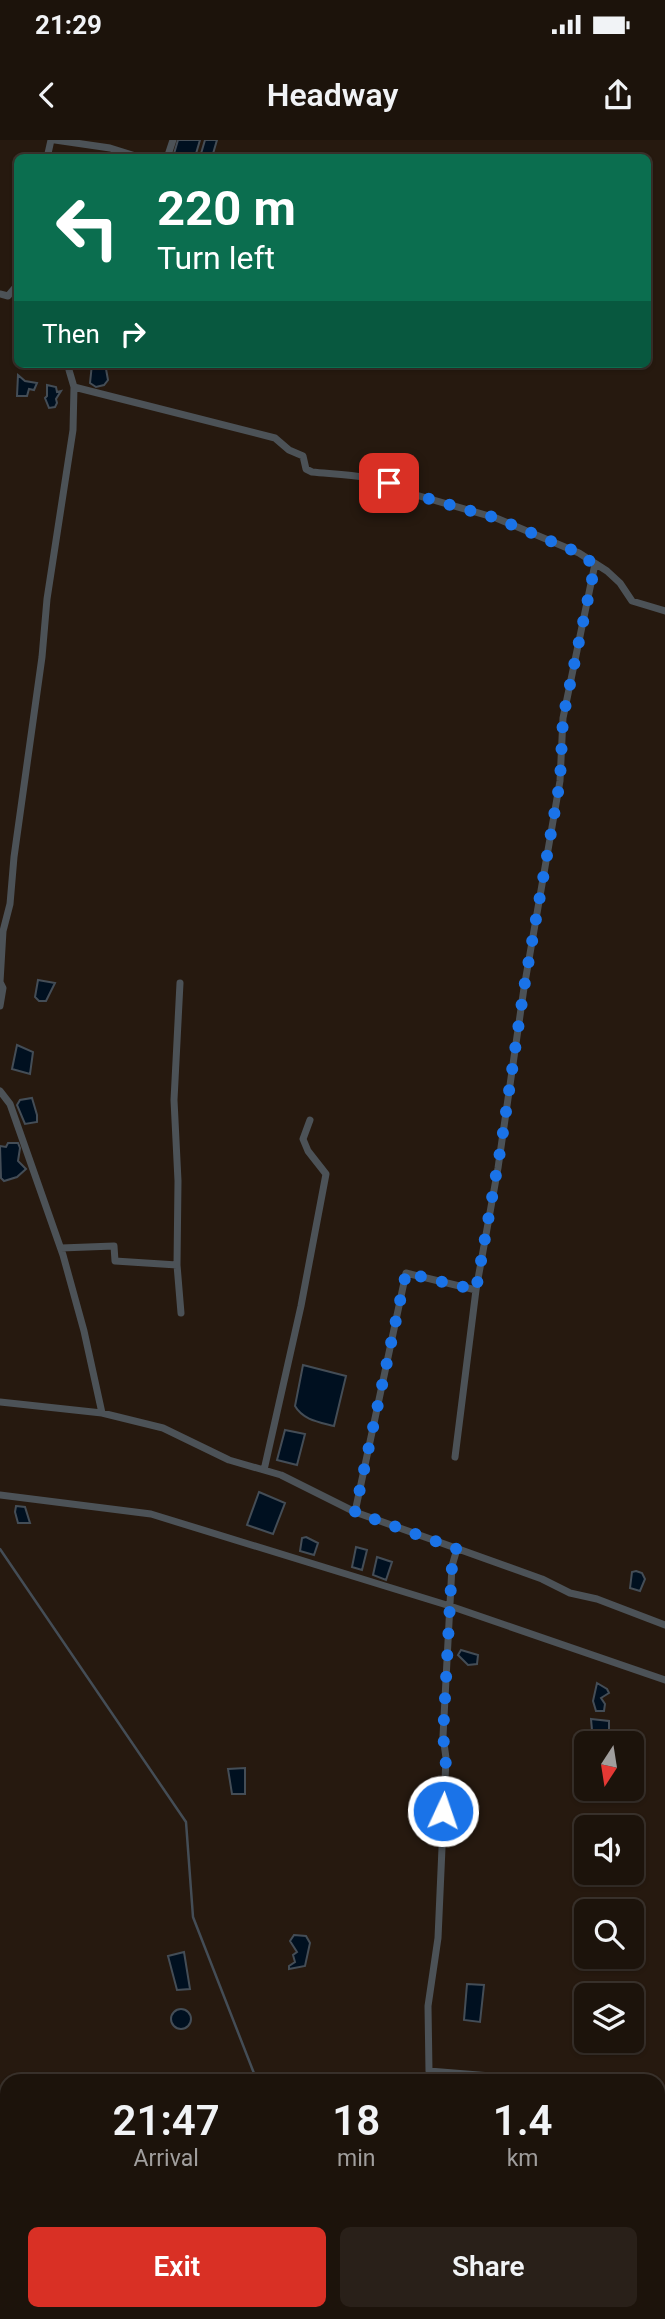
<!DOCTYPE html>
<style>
body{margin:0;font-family:Roboto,sans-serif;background:#292019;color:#f1f3f6;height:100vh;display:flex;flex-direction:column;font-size:26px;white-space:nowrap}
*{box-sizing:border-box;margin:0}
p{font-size:23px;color:#a09e9d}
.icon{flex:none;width:38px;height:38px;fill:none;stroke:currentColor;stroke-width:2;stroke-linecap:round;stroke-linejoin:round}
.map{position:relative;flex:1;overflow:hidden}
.panel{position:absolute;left:0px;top:1934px;width:665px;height:247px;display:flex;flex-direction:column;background:#1c130b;border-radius:21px 21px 0 0;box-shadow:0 2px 5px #0004,0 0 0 2px #3a322c}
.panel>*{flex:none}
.hud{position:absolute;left:14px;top:14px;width:637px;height:214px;border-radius:10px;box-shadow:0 2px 5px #0004,0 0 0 2px #3a322c;background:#0b6e4f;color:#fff;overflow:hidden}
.needle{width:46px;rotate:192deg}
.tools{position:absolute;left:574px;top:1591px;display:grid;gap:14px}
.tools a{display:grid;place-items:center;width:70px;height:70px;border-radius:10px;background:#1c130b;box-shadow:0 2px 5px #0004,0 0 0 2px #3a322c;font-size:35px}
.pin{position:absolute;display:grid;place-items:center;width:60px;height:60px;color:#fff;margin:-30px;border-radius:14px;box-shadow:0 4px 10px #0006}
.me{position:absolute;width:77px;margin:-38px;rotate:3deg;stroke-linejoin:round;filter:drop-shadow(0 0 5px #0008)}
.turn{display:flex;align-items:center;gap:24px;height:147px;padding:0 28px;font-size:32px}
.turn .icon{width:91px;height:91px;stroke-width:2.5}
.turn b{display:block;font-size:49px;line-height:60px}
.then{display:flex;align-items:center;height:66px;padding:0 28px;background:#0003;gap:14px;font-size:26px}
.eta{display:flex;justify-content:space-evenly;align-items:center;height:119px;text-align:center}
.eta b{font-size:42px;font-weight:600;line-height:49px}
.button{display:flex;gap:14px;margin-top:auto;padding:14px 28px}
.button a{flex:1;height:80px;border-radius:10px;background:#d93025;color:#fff;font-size:28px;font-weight:600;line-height:80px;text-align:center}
.button a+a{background:#292019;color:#f1f3f6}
.status{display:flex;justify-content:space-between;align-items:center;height:49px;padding:0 35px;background:#1c130b;direction:ltr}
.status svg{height:19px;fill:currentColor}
header{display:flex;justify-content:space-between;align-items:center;height:91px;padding:0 28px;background:#1c130b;font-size:32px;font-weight:600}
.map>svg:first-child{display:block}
</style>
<div class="status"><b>21:29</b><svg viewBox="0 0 49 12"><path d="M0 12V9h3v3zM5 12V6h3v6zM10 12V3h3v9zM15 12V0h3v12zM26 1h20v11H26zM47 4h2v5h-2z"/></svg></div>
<header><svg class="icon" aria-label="back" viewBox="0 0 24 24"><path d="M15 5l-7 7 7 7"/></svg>Headway<svg class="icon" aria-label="share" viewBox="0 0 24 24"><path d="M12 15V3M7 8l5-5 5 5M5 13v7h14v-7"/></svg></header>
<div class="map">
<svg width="665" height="2179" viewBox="0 0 665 2179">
<rect width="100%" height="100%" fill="#26190f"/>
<path fill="#001020" stroke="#444d56" stroke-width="2" d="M178,0H200L195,17H173Z
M205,0H217L212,17H200Z
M92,224H97L106,229L108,240L104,245L96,247L90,243Z
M18,235L25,241L37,243L34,250L29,249L27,256H17Z
M47,245L56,247L57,252L61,251L56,259L57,263L55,267L49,268L45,258L47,256Z
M38,840L55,843L46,861H39L35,857Z
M17,905L33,912L30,934L12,929Z
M32,958L37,975V982L25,984L17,965L20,960Z
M8,1003H18L20,1008L18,1021L26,1029L17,1037L4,1041L1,1038L0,1006L6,1007Z
M303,1225L346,1236L334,1286C319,1282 303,1280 295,1266Z
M285,1290L305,1294L297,1325L277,1320Z
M259,1352L285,1363L273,1394L247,1385Z
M16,1366L25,1367L30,1383H18L15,1372Z
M306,1397L318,1403L314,1415L300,1411L302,1398Z
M356,1407L367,1410L362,1430L352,1427Z
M377,1417L392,1422L386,1440L373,1435Z
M636,1431L642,1433L645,1439L640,1451L630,1448L632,1432Z
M461,1510L478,1515L477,1524L468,1525L458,1515Z
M597,1543L607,1549L609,1553L601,1558L605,1564L604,1571H596L593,1561Z
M591,1579L609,1581V1592L592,1590Z
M245,1628V1654H232L228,1629Z
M294,1795L306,1796L310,1803L305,1826L289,1829V1826L295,1822L293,1815L297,1812L290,1801Z
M184,1812L190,1849L177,1850L168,1816Z
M467,1844L484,1845L480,1882L464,1880Z
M171 1879a10 10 0 1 1 20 0a10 10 0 1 1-20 0Z"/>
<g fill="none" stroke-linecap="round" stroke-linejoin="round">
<path stroke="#444d56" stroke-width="2.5" d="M0,1409L186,1682L193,1777L257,1941
M282,2179L284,2174"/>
<path stroke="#4c5257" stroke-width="7" d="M55,0L110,8L142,18
M47,18L51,0
M167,18L173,0
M0,154L8,156L18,144
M74,247L275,298L289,310L303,316L306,329L312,332C342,335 376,334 402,351L496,378L579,413L607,431L620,443L632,461L665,471
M180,843L174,960L178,1041L177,1125L181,1173
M0,866L3,848L0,842L3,791L10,764L14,717L42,517L47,459L73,290L74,247L69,230L70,224
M0,951L10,964L63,1115L84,1191L102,1273
M61,1108L114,1106L115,1121L177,1125
M0,1262L102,1273L163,1288L229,1320L281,1335L355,1372L542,1439L570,1453L597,1459L665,1485
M455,1317L476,1150
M264,1330L301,1166L326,1034L308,1011L303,999L310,980
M0,1355L151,1374L450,1466L665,1540
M355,1372L406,1133L476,1150L498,1028L524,848L560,641L563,578L595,424
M457,1409L452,1426L443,1596L446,1618L438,1798L428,1866L429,1931L555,1941
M658,1950H665
M658,2034L665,2040
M658,2157L665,2158"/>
</g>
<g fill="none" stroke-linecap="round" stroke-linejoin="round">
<path stroke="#1a73e8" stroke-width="12" stroke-dasharray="0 21.6" d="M389,343L402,351L496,378L579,413L595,425L563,578L560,641L524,848L501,1006L476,1150L406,1133L355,1372L457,1409L452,1426L443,1596L446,1618L443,1671"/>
</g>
</svg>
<div class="tools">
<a><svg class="needle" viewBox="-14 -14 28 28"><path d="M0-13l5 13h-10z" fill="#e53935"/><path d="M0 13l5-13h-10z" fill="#a09e9d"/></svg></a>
<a><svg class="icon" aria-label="sound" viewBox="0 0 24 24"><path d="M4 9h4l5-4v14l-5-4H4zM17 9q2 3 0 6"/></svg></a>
<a><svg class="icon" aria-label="search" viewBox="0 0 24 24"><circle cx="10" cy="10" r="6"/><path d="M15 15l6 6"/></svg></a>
<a><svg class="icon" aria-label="layers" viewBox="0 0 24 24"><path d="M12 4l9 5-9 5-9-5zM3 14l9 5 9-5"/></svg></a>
</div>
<div class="pin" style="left:389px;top:343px;background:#d93025"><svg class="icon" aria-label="arrive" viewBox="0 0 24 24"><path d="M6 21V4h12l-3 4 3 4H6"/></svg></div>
<svg class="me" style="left:443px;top:1671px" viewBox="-20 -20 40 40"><circle r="17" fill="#1a73e8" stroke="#fff" stroke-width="3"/><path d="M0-11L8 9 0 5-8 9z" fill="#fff"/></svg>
<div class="hud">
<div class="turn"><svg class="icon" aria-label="left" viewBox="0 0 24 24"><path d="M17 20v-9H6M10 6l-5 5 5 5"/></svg><div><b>220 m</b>Turn left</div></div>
<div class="then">Then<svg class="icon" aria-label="right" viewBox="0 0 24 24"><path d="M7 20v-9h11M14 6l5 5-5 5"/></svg></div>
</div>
<section class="panel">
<div class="eta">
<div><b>21:47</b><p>Arrival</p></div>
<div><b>18</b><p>min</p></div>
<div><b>1.4</b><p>km</p></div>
</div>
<div class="button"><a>Exit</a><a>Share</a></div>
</section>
</div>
